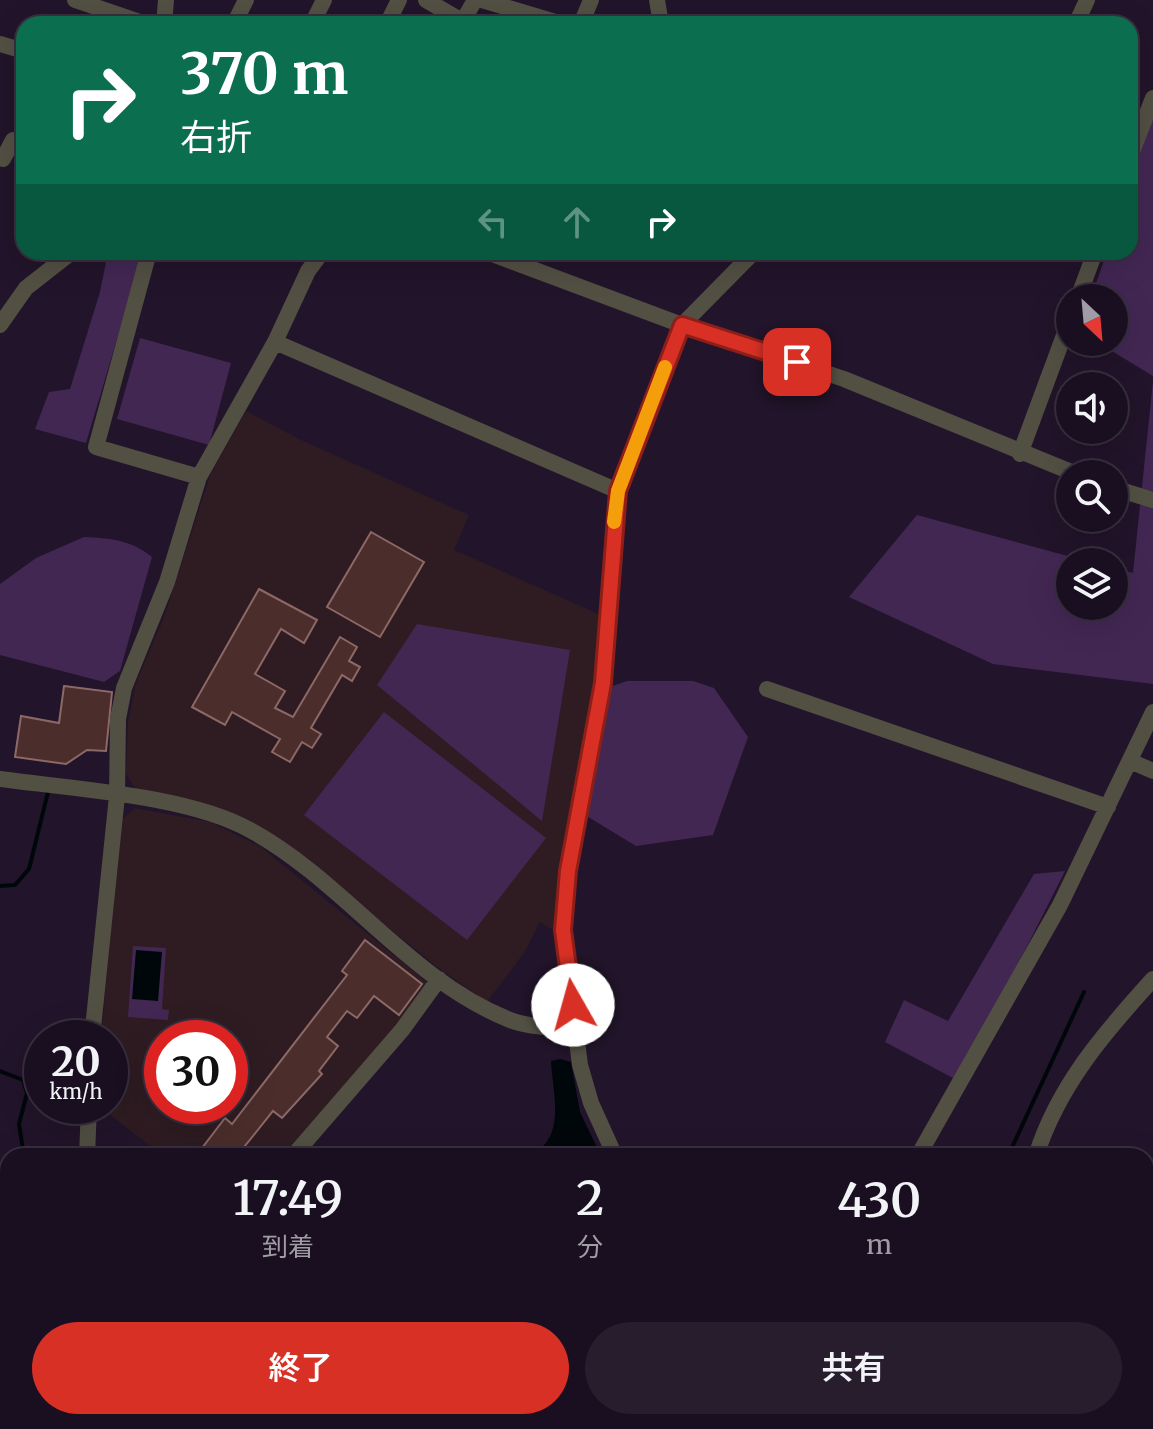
<!DOCTYPE html>
<html lang="ja">
<meta charset="utf-8">
<style>
body{margin:0;font-family:Merriweather,"Noto Sans JP",serif;background:#271d2d;color:#f1f3f6;height:100vh;display:flex;flex-direction:column;font-size:30px;white-space:nowrap}
*{box-sizing:border-box;margin:0}
p{font-size:26px;color:#9f9ca5}
.icon{flex:none;width:44px;height:44px;fill:none;stroke:currentColor;stroke-width:2;stroke-linecap:round;stroke-linejoin:round}
.map{position:relative;flex:1;overflow:hidden}
.side{position:absolute;left:0px;top:1148px;width:1154px;height:282px;display:flex;flex-direction:column;background:#1a0f20;border-radius:24px 24px 0 0;box-shadow:0 8px 32px #0002,0 0 0 2px #382f3e}
.side>*{flex:none}
.guide{position:absolute;left:16px;top:16px;width:1122px;height:244px;border-radius:24px;box-shadow:0 8px 32px #0002,0 0 0 2px #382f3e;background:#0b6e4f;color:#fff;overflow:hidden}
.needle{width:52px;rotate:154deg}
.fabs{position:absolute;left:1056px;top:284px;display:grid;gap:16px}
.fabs a{display:grid;place-items:center;width:72px;height:72px;border-radius:50%;background:#1a0f20;box-shadow:0 8px 32px #0002,0 0 0 2px #382f3e;font-size:40px}
.speed{position:absolute;left:24px;top:1020px;display:flex;gap:16px;font-size:40px;font-weight:700;text-align:center}
.speed>*{display:grid;place-content:center;width:104px;height:104px;border-radius:50%;background:#1a0f20;box-shadow:0 8px 32px #0002,0 0 0 2px #382f3e;line-height:1}
.speed small{font-size:20px;font-weight:400}
.speed .limit{border:12px solid #d22;background:#fff;color:#111}
.pin{position:absolute;display:grid;place-items:center;width:68px;height:68px;color:#fff;margin:-34px;border-radius:16px;box-shadow:0 4px 12px #0006}
.me{position:absolute;width:88px;margin:-44px;rotate:353deg;stroke-linejoin:round;filter:drop-shadow(0 0 6px #0008)}
.turn{display:flex;align-items:center;gap:28px;height:168px;padding:0 32px;font-size:36px}
.turn .icon{width:104px;height:104px;stroke-width:2.5}
.turn b{display:block;font-size:56px;line-height:68px}
.lanes{display:flex;align-items:center;height:76px;padding:0 32px;background:#0003;justify-content:center;gap:40px;direction:ltr}
.lanes .off{opacity:.35}
.eta{display:flex;justify-content:space-evenly;align-items:center;height:136px;text-align:center}
.eta b{font-size:48px;font-weight:600;line-height:56px}
.primary-button{display:flex;gap:16px;margin-top:auto;padding:16px 32px}
.primary-button a{flex:1;height:92px;border-radius:48px;background:#d93025;color:#fff;font-size:32px;font-weight:600;line-height:92px;text-align:center}
.primary-button a+a{background:#271d2d;color:#f1f3f6}
.map>svg:first-child{display:block}
</style>
<div class="map">
<svg width="1153" height="1429" viewBox="0 0 1153 1429">
<rect width="100%" height="100%" fill="#22142a"/>
<path fill="#2e1c22" fill-rule="evenodd" d="M246,411L303,441L469,515L454,550L603,616L558,933L540,922L524,953L487,1002L437,967L278,838L243,817L199,802L137,791L126,774L128,722L136,683L164,617L211,473Z
M135,808L210,822L261,847L427,982L400,1024L287,1156H163L99,1106H110V1038H101L121,820ZM162,1038H230V1106H162Z"/>
<path fill="#422753" d="M1153,110V376L1097,342H1114V298H1091L1107,252H1130V174Z
M108,252H143L86,443L35,429L49,392L70,389L100,292Z
M140,338L231,363L209,445L117,419Z
M1153,381V684L993,664L849,597L917,515L1090,562H1070V606H1114V568L1133,573Z
M84,537C110,538 131,540 152,557L120,671L104,682L0,655V584L36,558Z
M417,624L570,650L542,821L377,685Z
M627,681H693L714,688L748,737L713,835L636,846L585,815L604,689Z
M384,712L546,838L467,940L304,815Z
M1065,871L989,1021L953,1078L885,1042L904,1000L948,1021L1034,874Z
M133,946L166,948L162,1009L169,1010L168,1020L128,1017Z
M70,1422H186L183,1429H69Z"/>
<path fill="#00070b" d="M136,950L162,952L158,1001L132,999Z
M560,1059L571,1062L580,1112L601,1156H529C567,1138 553,1096 551,1061Z"/>
<g fill="none" stroke-linecap="round" stroke-linejoin="round">
<path stroke="#00070b" stroke-width="4" d="M0,886L15,885L29,869L49,788
M0,1071L23,1080L27,1093L19,1124L24,1156
M1008,1156L1084,992
M0,1272L8,1243
M784,1429L789,1422"/>
</g>
<path fill="#4b2e2c" stroke="#8c6967" stroke-width="2" d="M371,532L424,562L380,637L327,607Z
M259,589L317,620L304,643L281,629L255,674L285,691L275,708L293,717L340,637L357,647L349,661L360,667L352,681L342,675L311,728L321,734L312,748L302,742L290,762L272,752L280,739L232,712L225,725L192,707Z
M64,686L112,692L106,751L87,750L66,764L15,757L21,716L59,723Z
M365,940L422,984L399,1015L374,996L357,1018L347,1011L327,1037L338,1046L319,1071L322,1074L282,1118L273,1111L245,1146L248,1149L243,1156H196L225,1118L232,1124L347,975L342,971Z"/>
<g fill="none" stroke-linecap="round" stroke-linejoin="round">
<path stroke="#524f43" stroke-width="16" d="M75,0L146,24
M426,0L455,17L461,24
M482,0L562,24
M657,0L661,24
M164,24L166,0
M234,24L246,0
M312,24L324,0
M387,24L399,0
M461,24L475,0
M581,24L591,0
M1076,24L1087,0
M0,44L24,51
M1130,157L1153,98
M0,158L3,159L13,140L24,145
M149,252L96,447L199,477
M487,252L682,325L844,379L1076,474
M1078,298L1095,252
M0,325L26,288L72,252
M275,342L618,491
M1020,454L1070,319
M1114,488L1153,500
M767,689L1108,807
M1130,761L1153,771
M0,779C72,789 187,795 250,830C344,881 409,980 510,1020C529,1028 556,1027 576,1030
M92,1038L117,796L118,719L124,688L167,582L199,477L275,342L308,271L322,252
M87,1156L89,1106
M293,1156L402,1030L439,979
M615,1156L591,1103L580,1065L563,930L568,871L603,683L618,491L682,325L754,252
M918,1156L1060,905L1153,712
M1036,1156C1058,1086 1104,1033 1153,979
M1146,1351L1153,1352
M241,1422L253,1429
M439,1422L448,1429
M59,1429L60,1422
M701,1429L708,1422
M869,1429L872,1422"/>
</g>
<g fill="none" stroke-linecap="round" stroke-linejoin="round">
<g stroke="#8d1f18" stroke-width="20">
<path id="route" d="M573,1005L563,930L568,871L603,683L618,491L682,325L797,362"/>
</g>
<use href="#route" stroke="#d93025" stroke-width="14"/>
<path stroke="#f59e0b" stroke-width="14" d="M614,522L618,491L665,367"/>
</g>
</svg>
<div class="fabs">
<a><svg class="needle" viewBox="-14 -14 28 28"><path d="M0-13l5 13h-10z" fill="#e53935"/><path d="M0 13l5-13h-10z" fill="#9f9ca5"/></svg></a>
<a><svg class="icon" aria-label="sound" viewBox="0 0 24 24"><path d="M4 9h4l5-4v14l-5-4H4zM17 9q2 3 0 6"/></svg></a>
<a><svg class="icon" aria-label="search" viewBox="0 0 24 24"><circle cx="10" cy="10" r="6"/><path d="M15 15l6 6"/></svg></a>
<a><svg class="icon" aria-label="layers" viewBox="0 0 24 24"><path d="M12 4l9 5-9 5-9-5zM3 14l9 5 9-5"/></svg></a>
</div>
<div class="speed"><div>20<small>km/h</small></div><div class="limit">30</div></div>
<div class="pin" style="left:797px;top:362px;background:#d93025"><svg class="icon" aria-label="arrive" viewBox="0 0 24 24"><path d="M6 21V4h12l-3 4 3 4H6"/></svg></div>
<svg class="me" style="left:573px;top:1005px" viewBox="-20 -20 40 40"><circle r="19" fill="#fff"/><path d="M0-13L10 11 0 6-10 11z" fill="#d93025"/></svg>
<div class="guide">
<div class="turn"><svg class="icon" aria-label="right" viewBox="0 0 24 24"><path d="M7 20v-9h11M14 6l5 5-5 5"/></svg><div><b>370 m</b>右折</div></div>
<div class="lanes"><svg class="icon off" aria-label="left" viewBox="0 0 24 24"><path d="M17 20v-9H6M10 6l-5 5 5 5"/></svg><svg class="icon off" aria-label="ahead" viewBox="0 0 24 24"><path d="M12 20V5M6 11l6-6 6 6"/></svg><svg class="icon" aria-label="right" viewBox="0 0 24 24"><path d="M7 20v-9h11M14 6l5 5-5 5"/></svg></div>
</div>
<section class="side">
<div class="eta">
<div><b>17:49</b><p>到着</p></div>
<div><b>2</b><p>分</p></div>
<div><b>430</b><p>m</p></div>
</div>
<div class="primary-button"><a>終了</a><a>共有</a></div>
</section>
</div>
